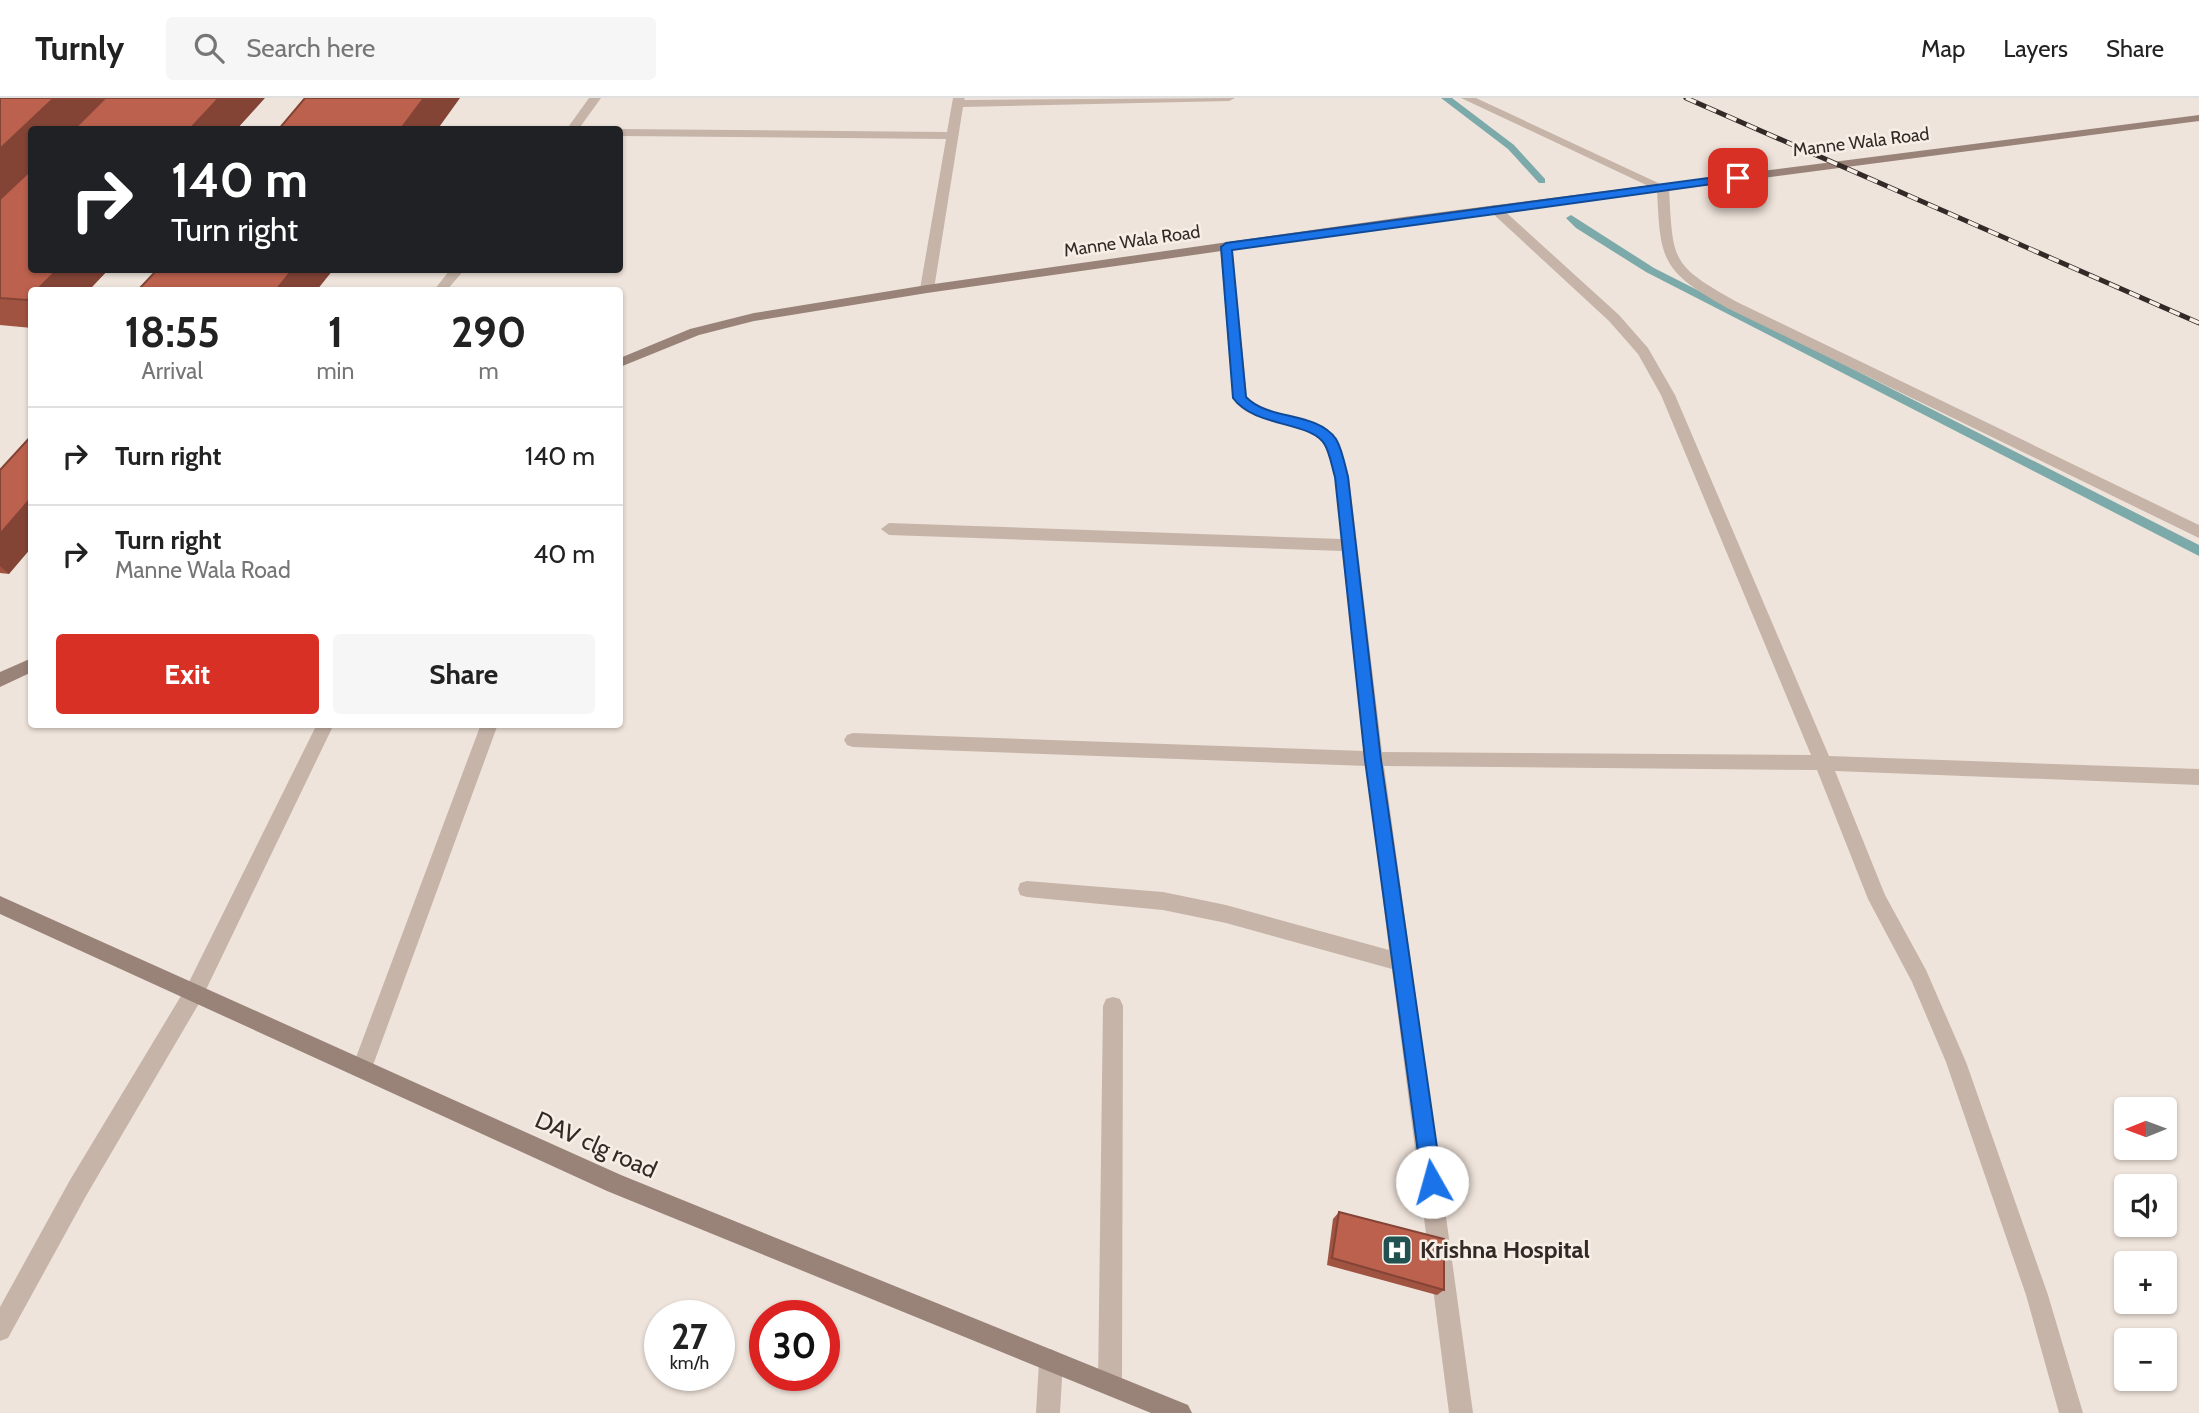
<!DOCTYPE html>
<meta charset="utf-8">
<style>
body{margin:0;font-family:Cabin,sans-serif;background:#f6f6f6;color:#222;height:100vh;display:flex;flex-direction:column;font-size:26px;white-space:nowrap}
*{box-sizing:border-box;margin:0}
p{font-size:23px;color:#767676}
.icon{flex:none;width:38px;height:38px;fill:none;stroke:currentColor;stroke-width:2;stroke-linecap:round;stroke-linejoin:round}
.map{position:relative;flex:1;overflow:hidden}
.sheet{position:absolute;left:28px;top:189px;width:595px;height:441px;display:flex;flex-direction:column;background:#fff;border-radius:7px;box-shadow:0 2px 5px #0004}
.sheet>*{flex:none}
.guide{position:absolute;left:28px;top:28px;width:595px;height:147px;border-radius:7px;box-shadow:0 2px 5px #0004;background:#202124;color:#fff;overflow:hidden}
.needle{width:46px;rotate:269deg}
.fabs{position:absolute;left:2114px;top:999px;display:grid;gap:14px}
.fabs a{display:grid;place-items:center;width:63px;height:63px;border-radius:7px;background:#fff;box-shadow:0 2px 5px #0004;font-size:35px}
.speed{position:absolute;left:644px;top:1202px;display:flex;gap:14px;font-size:35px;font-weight:700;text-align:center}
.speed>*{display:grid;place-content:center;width:91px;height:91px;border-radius:50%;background:#fff;box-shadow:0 2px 5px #0004;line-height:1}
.speed small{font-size:18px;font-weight:400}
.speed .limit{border:10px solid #d22;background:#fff;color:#111}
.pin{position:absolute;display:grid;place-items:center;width:60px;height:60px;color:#fff;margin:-30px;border-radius:14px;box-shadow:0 4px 10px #0006}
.me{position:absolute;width:77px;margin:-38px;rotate:353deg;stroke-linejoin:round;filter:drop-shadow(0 0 5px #0008)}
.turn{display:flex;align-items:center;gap:24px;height:147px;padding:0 28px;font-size:32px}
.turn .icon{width:91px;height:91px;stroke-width:2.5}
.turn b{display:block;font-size:49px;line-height:60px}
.eta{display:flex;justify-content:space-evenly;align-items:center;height:119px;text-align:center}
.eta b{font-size:42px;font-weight:800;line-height:49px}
.button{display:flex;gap:14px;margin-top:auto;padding:14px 28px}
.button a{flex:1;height:80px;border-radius:7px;background:#d93025;color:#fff;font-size:28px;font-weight:800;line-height:80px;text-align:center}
.button a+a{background:#f6f6f6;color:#222}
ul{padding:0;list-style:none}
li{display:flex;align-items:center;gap:21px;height:98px;padding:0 28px;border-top:2px solid #e0e0e0}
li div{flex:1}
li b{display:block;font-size:26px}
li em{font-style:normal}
header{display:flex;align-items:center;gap:42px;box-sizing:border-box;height:98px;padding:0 35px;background:#fff;border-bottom:2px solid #e0e0e0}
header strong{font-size:33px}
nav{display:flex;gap:38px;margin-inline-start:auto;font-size:24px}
.search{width:490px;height:63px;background:#f6f6f6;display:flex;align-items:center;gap:18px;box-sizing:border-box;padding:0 24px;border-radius:7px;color:#767676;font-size:26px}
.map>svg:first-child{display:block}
</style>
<header>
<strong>Turnly</strong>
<div class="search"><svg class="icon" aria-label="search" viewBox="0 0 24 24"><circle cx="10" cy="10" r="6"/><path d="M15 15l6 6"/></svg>Search here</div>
<nav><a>Map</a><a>Layers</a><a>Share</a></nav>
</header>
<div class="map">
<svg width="2199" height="1315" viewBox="0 0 2199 1315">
<rect width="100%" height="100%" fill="#efe4db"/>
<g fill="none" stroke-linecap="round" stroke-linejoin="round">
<path fill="#7ca9a9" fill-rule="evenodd" d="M1441,0H1452L1514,47L1545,81V85H1539L1508,51Z
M1571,117L1654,170L2199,447V458L1646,174L1576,130L1566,120Z"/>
<path fill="#c6b4a8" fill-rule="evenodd" d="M1461,0H1476L1669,90L1659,93Z"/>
<path fill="#c6b4a8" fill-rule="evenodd" d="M589,0H601L578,32H566Z
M953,0H965L964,2L1235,0L1229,3L963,9L934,191L927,195L920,191L946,41L620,38V31L947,34Z
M1663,86L1669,90C1673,164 1671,167 1737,204L2199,427V440L1727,210C1662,173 1660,164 1657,90Z
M1495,107L1499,108L1619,217L1648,250L1675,297L1829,658L2199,671V687L1835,673L1885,797L1926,872L1966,964L2048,1197L2083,1315H2059L2026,1197L1946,964L1912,884L1868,801L1817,672L1384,668L1473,1315H1449L1392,871L1226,825L1163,812L1027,799L1020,797L1018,791L1020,785L1027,783L1163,794L1226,807L1389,852L1367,668L853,649L847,647L844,642L847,637L853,635L1365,653L1342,453L889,437L881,431L889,425L1341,441C1338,413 1340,375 1326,350C1307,316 1255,333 1233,301L1220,149L1226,145L1232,149L1247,299C1289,341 1327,293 1349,379L1382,654L1811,657L1661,297L1638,256L1609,223L1491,114V108Z
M450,172H464L447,192H434Z
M317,626H334L201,902L86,1098L8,1240L0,1243V1209L70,1082L187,888Z
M481,626H498L372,970L369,977L362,980L355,977L352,970Z
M1113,899L1120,901L1123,908L1122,1286L1118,1294L1110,1298L1102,1294L1098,1286L1103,908L1106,901Z
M1051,1251L1059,1255L1063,1263L1060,1315H1036L1039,1263L1043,1255Z"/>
<path fill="#998379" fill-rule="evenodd" d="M2199,17V23L1404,127L927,195L754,223L699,237L620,269V260L690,231L754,215L927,187L1404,119Z
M32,560V574L0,589V574Z
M0,798L621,1077L1188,1307L1192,1315H1151L607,1093L0,816Z"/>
<g stroke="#332a27" stroke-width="5">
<path id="rail" d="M1686,0L2199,225"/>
</g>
<use href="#rail" stroke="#f7efe6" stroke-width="3.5" stroke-dasharray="11" stroke-linecap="butt"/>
</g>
<path fill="#a15342" d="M0,0L32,172H108L89,192H32V230L0,227Z
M0,372L9,476L0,475Z
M1339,1114L1444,1192L1437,1197L1327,1167L1333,1121Z"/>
<path fill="#834436" d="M54,0H106L73,32H32V73L0,104V51Z
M219,0H265L236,32H189Z
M424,0H460L437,32H400Z
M57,172H108L89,192H37Z
M292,172H333L317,192H276Z
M32,198V207L27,202Z
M32,399V449L9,476L0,468V436Z"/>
<path fill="#bb614d" stroke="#834436" stroke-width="2" d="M0,0H54L0,51Z
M105,0H219L189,32H73Z
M305,0H424L400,32H278Z
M32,71V172H57L37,192H32V198L27,202L0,200V101Z
M157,172H292L276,192H138Z
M32,337V399L0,436V372Z
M1339,1114L1444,1141V1192L1332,1160Z"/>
<path fill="#1a73e8" stroke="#114b97" stroke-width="2" d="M1738,76L1742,77V82L1232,152L1246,299C1269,323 1316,313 1336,341C1342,351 1345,367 1348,379L1381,662L1442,1084L1439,1091L1432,1094L1425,1091L1422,1084L1365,662L1335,379C1332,369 1330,356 1325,347C1312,323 1255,330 1233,300L1221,149L1226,145Z"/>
<defs>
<g id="hospital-square" transform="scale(1.575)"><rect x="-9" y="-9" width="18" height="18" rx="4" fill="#215151" stroke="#f7efe6"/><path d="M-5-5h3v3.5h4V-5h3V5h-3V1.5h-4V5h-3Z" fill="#fff"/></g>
</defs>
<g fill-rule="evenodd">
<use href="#hospital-square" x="1397" y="1152"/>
</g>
<g text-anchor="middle" stroke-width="5" stroke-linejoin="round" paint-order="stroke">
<g font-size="18" fill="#332a27" stroke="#f7efe6">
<text transform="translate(1861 44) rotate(-7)" y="6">Manne Wala Road</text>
<text transform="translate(1132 143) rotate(-8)" y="6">Manne Wala Road</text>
</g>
<g font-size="24" fill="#332a27" stroke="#f7efe6">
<text transform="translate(596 1047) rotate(24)" y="8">DAV clg road</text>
</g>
<g font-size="24" font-weight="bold" fill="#332a27" stroke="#f7efe6" text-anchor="start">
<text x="1420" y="1160">Krishna Hospital</text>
</g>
</g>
</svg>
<div class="fabs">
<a><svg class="needle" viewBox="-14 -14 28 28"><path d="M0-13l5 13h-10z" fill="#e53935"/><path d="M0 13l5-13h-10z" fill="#767676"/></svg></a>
<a><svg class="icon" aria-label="sound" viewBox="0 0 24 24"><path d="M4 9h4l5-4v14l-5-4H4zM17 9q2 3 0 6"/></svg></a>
<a>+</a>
<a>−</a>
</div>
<div class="speed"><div>27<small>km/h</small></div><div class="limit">30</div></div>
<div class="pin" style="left:1738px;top:80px;background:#d93025"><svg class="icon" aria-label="arrive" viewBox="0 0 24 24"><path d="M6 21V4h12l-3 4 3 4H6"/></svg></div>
<svg class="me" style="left:1432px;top:1084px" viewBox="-20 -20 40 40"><circle r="19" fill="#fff"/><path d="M0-13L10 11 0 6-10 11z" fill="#1a73e8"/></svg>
<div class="guide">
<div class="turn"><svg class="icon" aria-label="right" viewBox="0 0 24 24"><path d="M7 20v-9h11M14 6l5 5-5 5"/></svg><div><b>140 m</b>Turn right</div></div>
</div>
<section class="sheet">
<div class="eta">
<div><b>18:55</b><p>Arrival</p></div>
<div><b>1</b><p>min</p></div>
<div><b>290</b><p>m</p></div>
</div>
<ul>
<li><svg class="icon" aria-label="right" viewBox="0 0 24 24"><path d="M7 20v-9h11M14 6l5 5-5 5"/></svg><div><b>Turn right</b></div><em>140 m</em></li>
<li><svg class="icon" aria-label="right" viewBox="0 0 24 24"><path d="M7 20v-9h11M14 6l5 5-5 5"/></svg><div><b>Turn right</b><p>Manne Wala Road</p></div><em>40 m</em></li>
</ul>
<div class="button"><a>Exit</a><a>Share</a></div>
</section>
</div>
